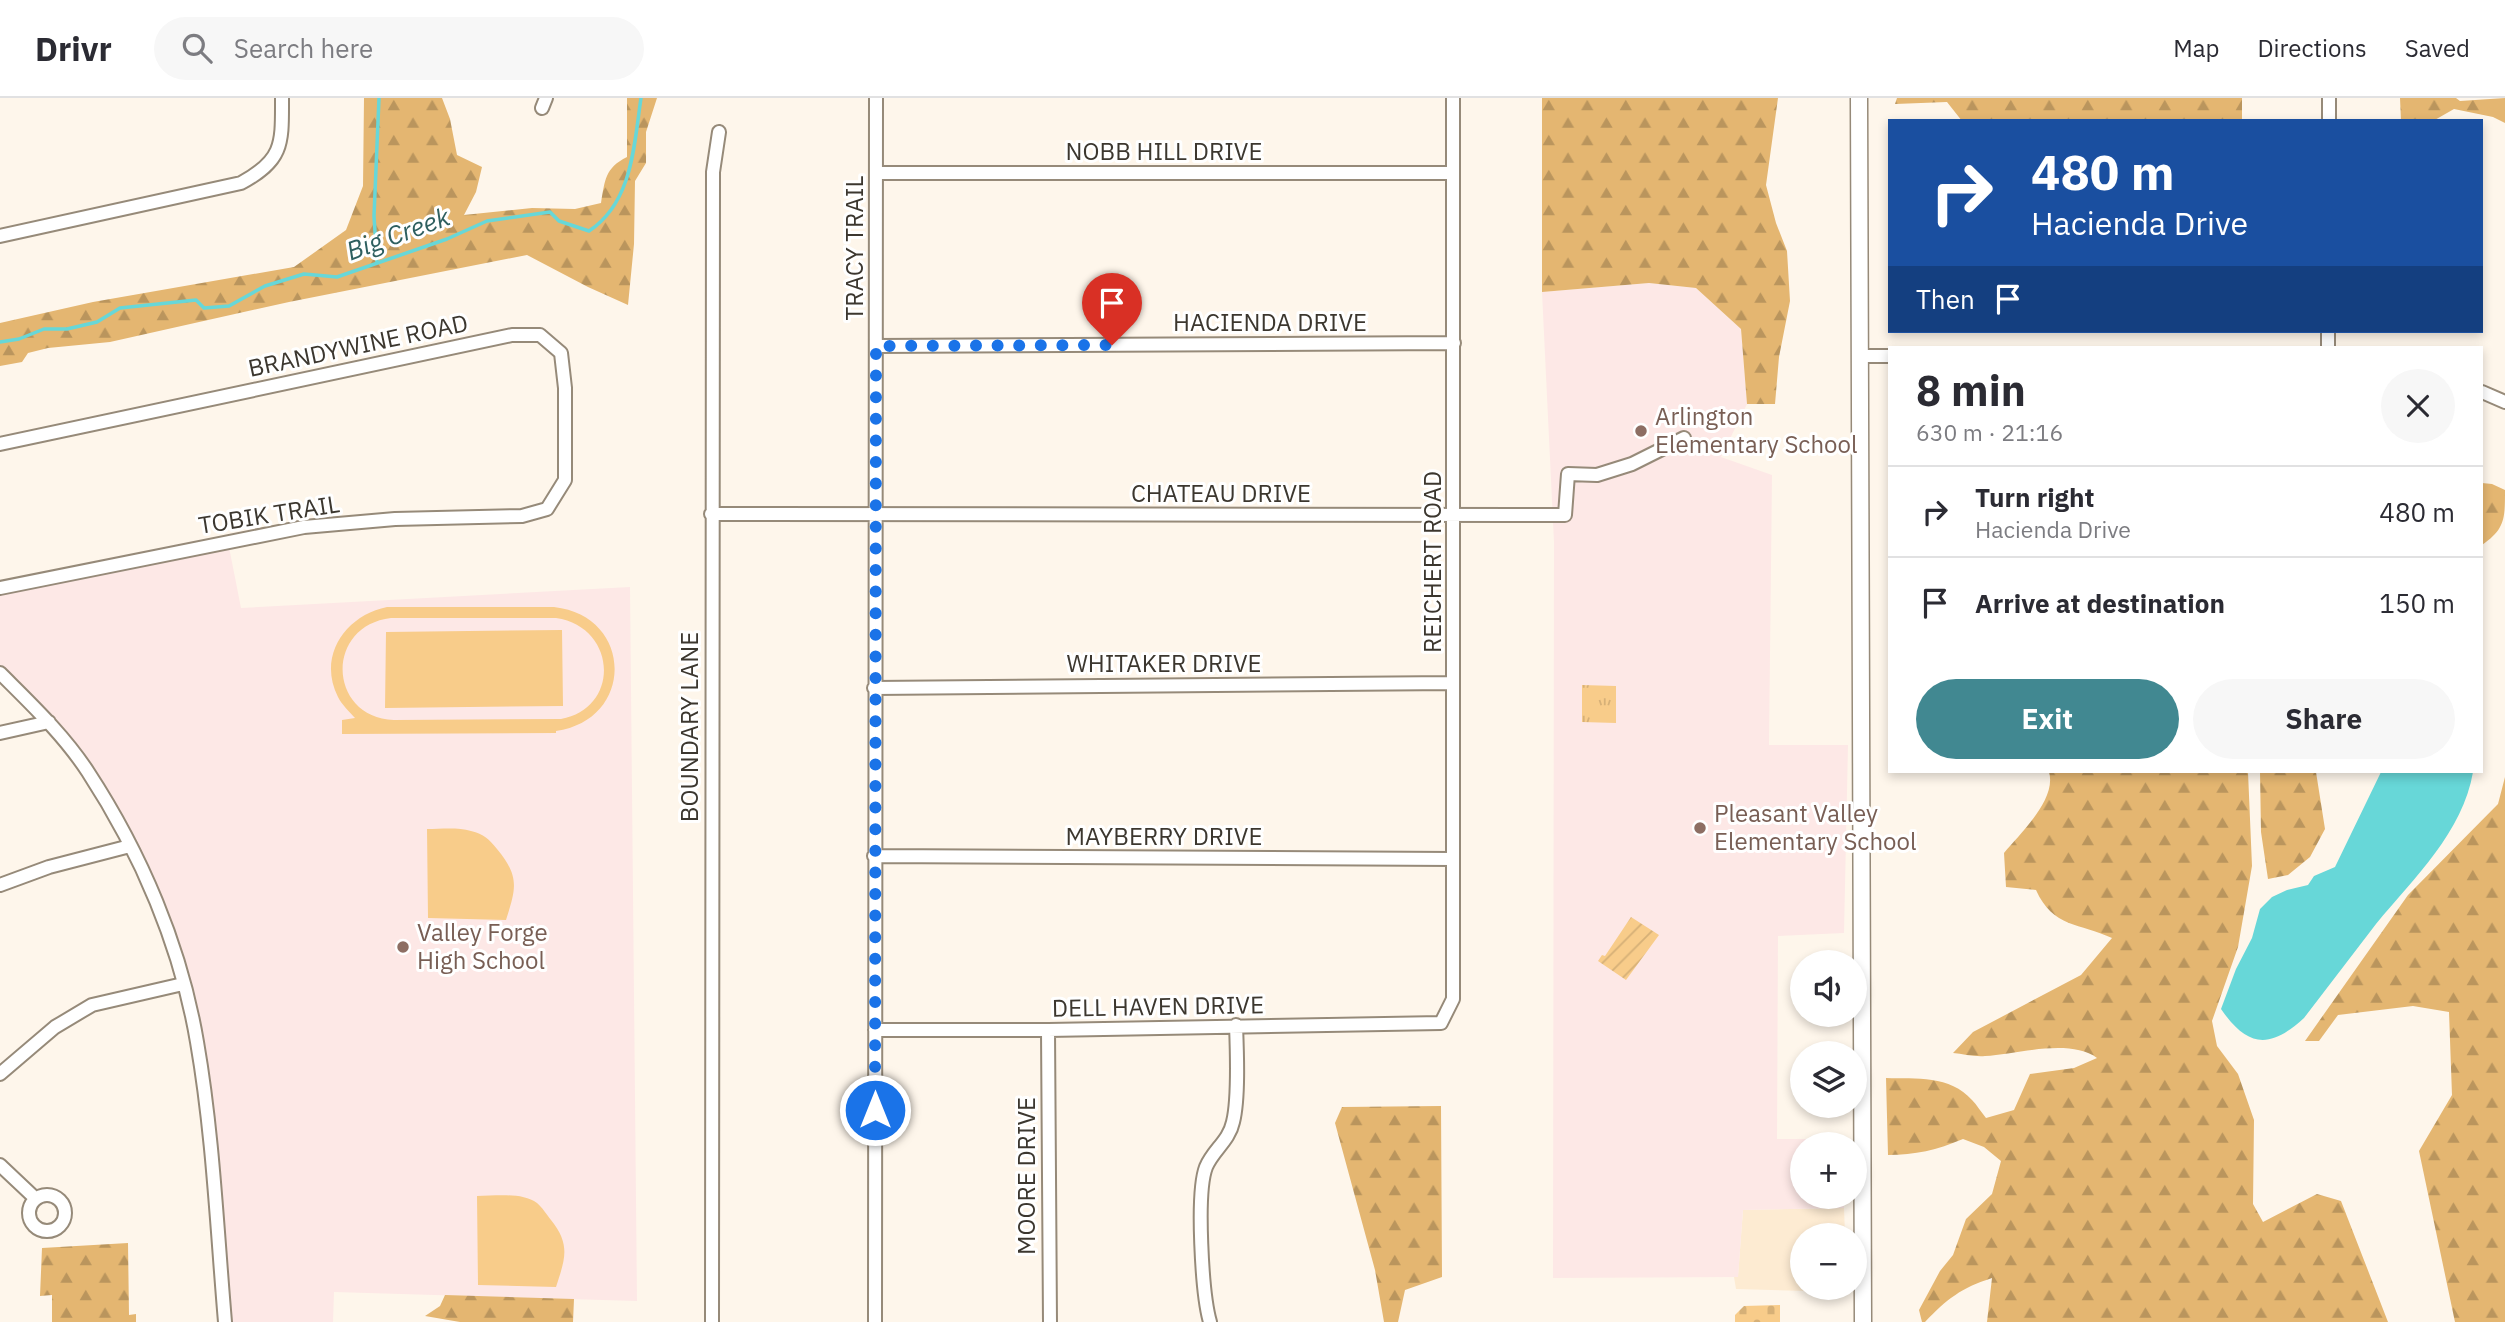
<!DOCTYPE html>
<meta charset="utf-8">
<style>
body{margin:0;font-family:"IBM Plex Sans",sans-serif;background:#f7f7f7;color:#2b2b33;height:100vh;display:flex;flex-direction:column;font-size:26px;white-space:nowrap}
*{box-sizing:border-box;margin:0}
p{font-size:23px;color:#7c7c81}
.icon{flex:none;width:38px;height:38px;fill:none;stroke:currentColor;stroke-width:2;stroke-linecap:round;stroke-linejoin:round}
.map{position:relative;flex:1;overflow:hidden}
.drawer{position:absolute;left:1888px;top:248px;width:595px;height:427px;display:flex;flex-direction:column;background:#fff;border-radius:0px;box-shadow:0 4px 10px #0003}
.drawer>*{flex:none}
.guide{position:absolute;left:1888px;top:21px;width:595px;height:214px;border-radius:0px;box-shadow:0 4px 10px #0003;background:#1a4fa0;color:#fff;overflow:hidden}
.tools{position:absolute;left:1790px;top:852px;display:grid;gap:14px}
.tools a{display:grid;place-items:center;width:77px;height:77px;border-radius:50%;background:#fff;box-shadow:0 4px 10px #0003;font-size:35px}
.pin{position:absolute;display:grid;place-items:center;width:60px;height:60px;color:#fff;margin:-72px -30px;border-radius:50% 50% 50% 0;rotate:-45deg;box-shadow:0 0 7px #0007}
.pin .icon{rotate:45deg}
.me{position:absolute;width:77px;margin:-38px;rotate:0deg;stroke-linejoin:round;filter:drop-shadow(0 0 5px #0008)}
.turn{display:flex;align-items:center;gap:24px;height:147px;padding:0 28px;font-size:32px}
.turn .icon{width:91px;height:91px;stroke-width:2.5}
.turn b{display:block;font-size:49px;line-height:60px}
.then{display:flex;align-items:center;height:66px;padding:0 28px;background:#0003;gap:14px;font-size:26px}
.round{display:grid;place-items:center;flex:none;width:74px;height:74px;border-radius:37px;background:#f7f7f7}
.summary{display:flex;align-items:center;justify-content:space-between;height:119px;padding:0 28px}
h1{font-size:42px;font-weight:700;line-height:52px}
.action{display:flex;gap:14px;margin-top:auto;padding:14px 28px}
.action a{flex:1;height:80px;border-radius:42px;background:#418891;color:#fff;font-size:28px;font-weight:700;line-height:80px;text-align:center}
.action a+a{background:#f7f7f7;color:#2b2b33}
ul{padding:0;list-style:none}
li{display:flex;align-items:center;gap:21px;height:91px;padding:0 28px;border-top:2px solid #e1e1e2}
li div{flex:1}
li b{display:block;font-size:26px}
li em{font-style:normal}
header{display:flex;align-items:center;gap:42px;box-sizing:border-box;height:98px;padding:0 35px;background:#fff;border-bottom:2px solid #e1e1e2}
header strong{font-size:33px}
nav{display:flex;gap:38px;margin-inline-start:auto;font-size:24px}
.search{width:490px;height:63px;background:#f7f7f7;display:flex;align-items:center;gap:18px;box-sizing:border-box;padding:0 24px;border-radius:38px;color:#7c7c81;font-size:26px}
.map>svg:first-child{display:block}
</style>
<header>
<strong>Drivr</strong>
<div class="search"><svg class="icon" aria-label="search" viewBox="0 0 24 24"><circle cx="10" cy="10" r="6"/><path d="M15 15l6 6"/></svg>Search here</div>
<nav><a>Map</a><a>Directions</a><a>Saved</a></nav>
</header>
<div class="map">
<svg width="2505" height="1224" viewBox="0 0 2505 1224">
<defs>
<pattern id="grass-tufts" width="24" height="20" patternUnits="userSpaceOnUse" patternTransform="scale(1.75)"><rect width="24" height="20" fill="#f8cc8a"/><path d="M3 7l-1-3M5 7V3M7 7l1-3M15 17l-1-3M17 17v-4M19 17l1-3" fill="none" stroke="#d6b077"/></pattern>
<pattern id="forest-firs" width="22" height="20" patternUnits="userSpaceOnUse" patternTransform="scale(1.75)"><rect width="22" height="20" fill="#e4b671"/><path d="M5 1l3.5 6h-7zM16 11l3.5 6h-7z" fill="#ba955d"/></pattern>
<pattern id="cemetery-stones" width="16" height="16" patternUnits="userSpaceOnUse" patternTransform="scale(1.75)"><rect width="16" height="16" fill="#f8cc8a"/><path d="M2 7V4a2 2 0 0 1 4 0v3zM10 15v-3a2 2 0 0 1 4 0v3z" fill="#d6b077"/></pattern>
<pattern id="garden-furrows" width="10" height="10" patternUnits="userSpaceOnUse" patternTransform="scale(1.75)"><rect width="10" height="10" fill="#f8cc8a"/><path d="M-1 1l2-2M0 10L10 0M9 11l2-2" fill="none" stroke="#d6b077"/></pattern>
</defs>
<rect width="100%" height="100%" fill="#fef6eb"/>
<path fill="#fdebd2" d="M1844,1110L1845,1137L1802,1138V1190H1847V1194L1736,1191L1734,1179L1738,1178L1743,1112Z"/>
<path fill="#fde8e6" d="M1649,185L1696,190L1741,231L1747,306L1721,359L1772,377L1769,647H1848L1844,835L1778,838L1777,1041H1842V1046H1802V1099H1844V1110L1743,1112L1738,1179L1553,1180L1554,444L1542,194Z
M228,444L241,510L630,489L637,1203L334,1194L333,1224H225L197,943L161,812L88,673L0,575V491Z"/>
<path fill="url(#grass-tufts)" d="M1582,587L1616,588V625L1582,624Z"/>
<path fill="url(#forest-firs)" d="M364,0H442L450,21L457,57L482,69L476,94L464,117L532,110L575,111L601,105C605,82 605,70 627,59V0H657L646,34V65L635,83L634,146L628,207L588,189L527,157L289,204L110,244L48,250L28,255L22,264L0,268V225L93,204L294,169L346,132L363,88Z
M1542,0H1778L1766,87L1776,125L1787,153L1790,203L1779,259L1775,306H1747L1741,231L1696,190L1649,185L1542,194Z
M1897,0H2242V23H1962L1947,4L1895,6Z
M2400,0H2456L2460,3L2505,0V25L2493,19L2454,11L2433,23H2401Z
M2482,385L2492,386L2505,392C2505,421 2505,431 2482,447Z
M2049,674H2248L2252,768L2238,849L2212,923L2217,948L2238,976L2254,1022L2253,1106L2263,1124L2317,1096L2341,1103L2388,1224H1987L1992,1180C1961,1190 1947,1201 1925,1224H1922L1919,1212L1940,1173L1953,1157L1966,1121L1992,1096L2001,1063L1984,1049L1963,1041C1937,1052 1915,1057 1888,1057L1886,980C1916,981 1950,977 1972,1002C1977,1007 1981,1014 1986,1020L2014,1012L2030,976L2074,970L2097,960C2070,940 2017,956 1985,958C1975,959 1963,956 1953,955L1973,934L2081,877L2112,840C2080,825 2053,830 2036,792L2006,789L2004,755C2020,736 2057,701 2049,674Z
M2260,674H2316L2325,731L2310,759L2288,777L2268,781L2261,734Z
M2505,679V1224H2455L2419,1053L2452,997L2449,914L2413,908L2338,917L2319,943H2305L2408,797L2498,706Z
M1441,1008L1442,1179L1405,1192L1398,1224H1384L1375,1172L1335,1025L1342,1009Z
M128,1145L129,1217L136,1216V1224H52V1197L40,1198L42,1150Z
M445,1197L574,1201L573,1224H460L425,1218L440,1208Z"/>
<path fill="url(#cemetery-stones)" d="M1780,1207V1224H1735V1217L1744,1208Z"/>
<path fill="url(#garden-furrows)" d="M1631,819L1659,837L1626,882L1598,863L1602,857L1605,858Z"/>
<path fill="#f8cc8a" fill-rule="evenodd" d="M387,509H554C634,518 635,622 556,633V635L342,636V622L355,620C349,613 342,607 338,599C317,558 346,517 387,509ZM391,520H556C617,529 621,610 561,621L394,622C328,620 324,528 391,520Z
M562,532L563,608L385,610L386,534Z
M427,731C441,731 458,729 471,733C484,736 489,741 497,751C520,779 516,790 506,822L428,820Z
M477,1098C495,1098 522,1094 537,1105C542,1109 547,1117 551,1122C571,1147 565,1161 556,1189L478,1187Z"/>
<path fill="#67d7d8" d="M2381,674H2473C2463,734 2414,780 2376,826C2352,857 2328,889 2304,920C2270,951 2248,950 2221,911L2236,871L2252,840L2260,811L2272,799L2287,792L2308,787L2314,778L2335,769Z"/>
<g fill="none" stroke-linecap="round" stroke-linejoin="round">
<path stroke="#67d7d8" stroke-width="3.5" d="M377,165L374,118L379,0
M0,244L19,241L44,231H67L97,224L120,210L196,202L204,210L229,208L265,188L304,176L337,179L447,141L487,123L550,114L559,123L589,133C633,104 634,46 641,0"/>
<g stroke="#968a79" stroke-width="16">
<path id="minor" d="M2329,0V23
M542,10L546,0
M876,75H1453
M0,138L241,85C284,62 282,45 282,0
M876,248L1454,245
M2328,250V233
M1860,258H1890
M2482,294L2505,304
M0,346L512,237H540L561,255L565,290V382L547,411L522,418L395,421L304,429L0,490
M711,416L1565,417L1568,376L1597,377L1632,366L1684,340
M0,575C31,606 64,637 88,674C141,755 181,849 197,944C213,1036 217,1131 225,1224
M874,590L1453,585
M0,635L49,624
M874,758L1453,761
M0,787L49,769L130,748
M875,932H1048L1441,925L1453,901V0
M1048,932L1050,1224
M0,976L55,929L92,907L183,886
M0,1067L36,1101
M29 1115a18 18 0 1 1 36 0a18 18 0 1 1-36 0Z
M712,1224L713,74L719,34
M875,1224L876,0
M1210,1224C1202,1196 1196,1095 1206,1069C1213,1052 1229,1043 1233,1024C1239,1000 1237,953 1236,927"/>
</g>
<g stroke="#968a79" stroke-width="19">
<path id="major" d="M1859,0L1863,1224"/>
</g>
<use href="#minor" stroke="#fff" stroke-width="12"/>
<use href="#major" stroke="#fff" stroke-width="16"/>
</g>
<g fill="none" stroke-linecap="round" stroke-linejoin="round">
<path stroke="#1a73e8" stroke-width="12" stroke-dasharray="0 21.6" d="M875,1012L876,248L1112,247"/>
</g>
<g fill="#8d6e63" stroke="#fff" stroke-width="2.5">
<circle cx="1641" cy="333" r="7"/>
<circle cx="1700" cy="730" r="7"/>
<circle cx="403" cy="849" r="7"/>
</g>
<g text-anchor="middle" stroke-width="6" stroke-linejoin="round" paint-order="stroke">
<g font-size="24" fill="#3c372f" stroke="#fff">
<text x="1164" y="62">NOBB HILL DRIVE</text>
<text transform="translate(855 150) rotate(-90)" y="8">TRACY TRAIL</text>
<text x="1270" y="233">HACIENDA DRIVE</text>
<text transform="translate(358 248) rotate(-12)" y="8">BRANDYWINE ROAD</text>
<text x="1221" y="404">CHATEAU DRIVE</text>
<text transform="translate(269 417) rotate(-9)" y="8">TOBIK TRAIL</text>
<text transform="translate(1433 464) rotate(-90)" y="8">REICHERT ROAD</text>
<text x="1164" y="574">WHITAKER DRIVE</text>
<text transform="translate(690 629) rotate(-90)" y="8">BOUNDARY LANE</text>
<text x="1164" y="747">MAYBERRY DRIVE</text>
<text transform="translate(1158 909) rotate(-1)" y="8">DELL HAVEN DRIVE</text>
<text transform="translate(1027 1078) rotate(-90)" y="8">MOORE DRIVE</text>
</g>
<g font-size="24" fill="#785e54" stroke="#fff" text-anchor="start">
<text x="1655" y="327">Arlington<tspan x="1655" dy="28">Elementary School</tspan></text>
<text x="1714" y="724">Pleasant Valley<tspan x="1714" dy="28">Elementary School</tspan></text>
<text x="417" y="843">Valley Forge<tspan x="417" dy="28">High School</tspan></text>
</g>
<g font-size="26" font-style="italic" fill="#2e5f5f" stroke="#fff">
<text transform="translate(398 136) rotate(-20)" y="9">Big Creek</text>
</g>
</g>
</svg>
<div class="tools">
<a><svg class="icon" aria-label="sound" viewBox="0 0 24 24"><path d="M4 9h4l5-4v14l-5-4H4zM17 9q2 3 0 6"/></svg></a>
<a><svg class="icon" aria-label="layers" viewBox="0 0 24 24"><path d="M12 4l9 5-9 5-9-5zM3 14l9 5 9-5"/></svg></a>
<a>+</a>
<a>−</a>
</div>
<div class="pin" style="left:1112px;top:247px;background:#d93025"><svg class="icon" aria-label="arrive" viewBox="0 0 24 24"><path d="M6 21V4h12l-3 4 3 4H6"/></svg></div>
<svg class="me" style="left:875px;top:1012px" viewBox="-20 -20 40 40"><circle r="17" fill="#1a73e8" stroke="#fff" stroke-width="3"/><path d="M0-11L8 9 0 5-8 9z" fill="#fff"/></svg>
<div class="guide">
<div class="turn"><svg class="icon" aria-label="right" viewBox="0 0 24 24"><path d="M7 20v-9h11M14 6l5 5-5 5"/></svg><div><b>480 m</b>Hacienda Drive</div></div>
<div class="then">Then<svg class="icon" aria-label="arrive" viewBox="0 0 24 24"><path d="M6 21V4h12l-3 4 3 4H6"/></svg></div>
</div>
<section class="drawer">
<div class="summary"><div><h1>8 min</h1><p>630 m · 21:16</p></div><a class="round"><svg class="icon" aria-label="close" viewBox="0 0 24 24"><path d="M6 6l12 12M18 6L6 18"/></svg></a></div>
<ul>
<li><svg class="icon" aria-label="right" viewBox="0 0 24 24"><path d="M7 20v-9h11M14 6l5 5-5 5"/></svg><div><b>Turn right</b><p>Hacienda Drive</p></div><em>480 m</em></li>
<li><svg class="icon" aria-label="arrive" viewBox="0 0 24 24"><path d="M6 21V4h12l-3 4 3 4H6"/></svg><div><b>Arrive at destination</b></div><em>150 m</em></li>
</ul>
<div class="action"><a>Exit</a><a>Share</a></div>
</section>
</div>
